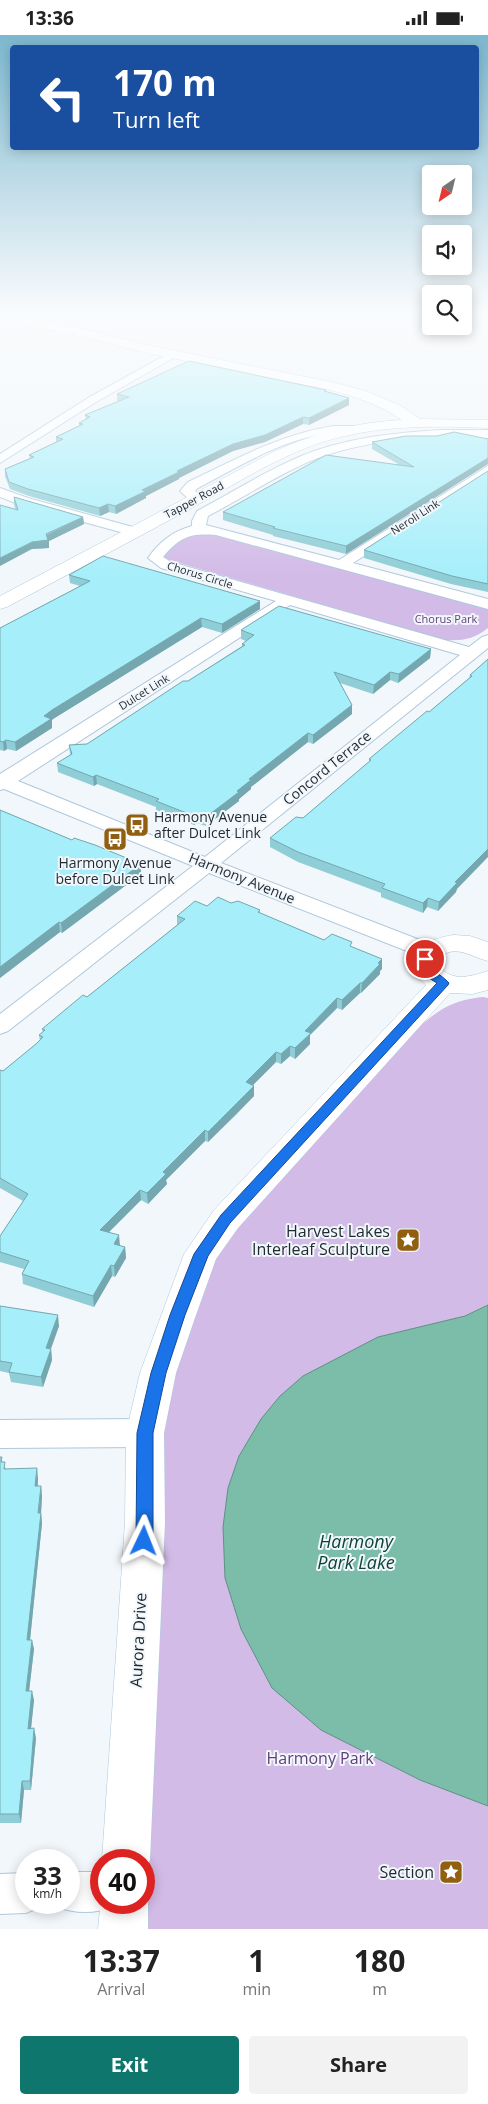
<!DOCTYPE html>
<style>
body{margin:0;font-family:"Open Sans",sans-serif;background:#f2f2f2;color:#222;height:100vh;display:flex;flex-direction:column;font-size:19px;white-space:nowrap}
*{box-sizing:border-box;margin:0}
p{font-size:16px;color:#767676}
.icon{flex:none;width:28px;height:28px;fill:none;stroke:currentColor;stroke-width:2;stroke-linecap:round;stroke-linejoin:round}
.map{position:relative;height:1894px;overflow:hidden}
.panel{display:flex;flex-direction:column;background:#fff;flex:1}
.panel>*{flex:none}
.top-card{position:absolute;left:10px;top:10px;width:469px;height:105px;border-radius:5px;box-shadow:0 2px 12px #0003;background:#1a4fa0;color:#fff;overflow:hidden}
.needle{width:32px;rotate:215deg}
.fabs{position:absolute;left:422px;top:130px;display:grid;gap:10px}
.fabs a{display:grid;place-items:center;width:50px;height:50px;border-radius:5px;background:#fff;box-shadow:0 2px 12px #0003;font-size:25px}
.speed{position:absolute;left:15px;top:1814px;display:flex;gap:10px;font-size:25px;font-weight:700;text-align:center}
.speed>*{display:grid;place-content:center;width:65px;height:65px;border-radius:50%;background:#fff;box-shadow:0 2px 12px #0003;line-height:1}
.speed small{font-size:12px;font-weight:400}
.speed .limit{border:8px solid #d22;background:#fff;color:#111}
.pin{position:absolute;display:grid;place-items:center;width:42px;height:42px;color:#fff;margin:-21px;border:2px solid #fff;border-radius:50%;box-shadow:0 1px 5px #0007}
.me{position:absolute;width:55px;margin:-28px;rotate:2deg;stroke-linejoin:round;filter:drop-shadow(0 0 4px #0008)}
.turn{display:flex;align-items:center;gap:18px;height:105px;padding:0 20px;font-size:22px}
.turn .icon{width:65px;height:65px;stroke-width:2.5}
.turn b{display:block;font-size:35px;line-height:42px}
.eta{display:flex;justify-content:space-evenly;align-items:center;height:85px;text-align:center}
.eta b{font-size:30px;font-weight:700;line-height:35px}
.button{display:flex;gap:10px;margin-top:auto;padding:10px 20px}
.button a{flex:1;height:58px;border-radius:5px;background:#0f766e;color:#fff;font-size:20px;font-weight:700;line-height:58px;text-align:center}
.button a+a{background:#f2f2f2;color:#222}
.status{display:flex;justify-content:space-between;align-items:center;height:35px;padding:0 25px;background:#fff;direction:ltr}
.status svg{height:14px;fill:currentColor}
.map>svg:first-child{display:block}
</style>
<div class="status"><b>13:36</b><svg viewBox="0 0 49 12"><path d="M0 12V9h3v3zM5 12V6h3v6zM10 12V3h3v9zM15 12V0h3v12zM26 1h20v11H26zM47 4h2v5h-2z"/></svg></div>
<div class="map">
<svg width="488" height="1894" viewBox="0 0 488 1894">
<rect width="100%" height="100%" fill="#f2f7fb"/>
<path fill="#d2bbe7" d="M201,499L215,500L483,573L488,575V593C474,604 463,606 445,605L162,523L160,517L186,501Z
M483,962L488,963V1894H144L164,1395L175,1329L216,1213L410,999C437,977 447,966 483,962Z"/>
<path fill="#7bbda9" stroke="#5f9185" d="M488,1270V1771L420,1745L321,1695L272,1653L241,1594L225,1543L223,1492L228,1453L239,1421L261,1384L280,1361L303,1341L378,1302L465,1281Z"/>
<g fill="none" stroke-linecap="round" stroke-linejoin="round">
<g stroke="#aec8dc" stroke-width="2">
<path id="street" d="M173,316L178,319L177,321L96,367L0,428V419L88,363Z
M334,391H356L362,395C357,401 324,399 314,401C272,410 235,434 198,453L195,456L204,464L202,467H192L180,456L188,447C236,424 281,399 334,391Z
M441,395H488V403C428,401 365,403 308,427C274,442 241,464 208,481L206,490L339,525L488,431V441L353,528L488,564V574L216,500C190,498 180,502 163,522L171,527L469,612L482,602L488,600V613L221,828L438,912L441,917L438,922L430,924L422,922L209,838L8,996L0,999V979L193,831L4,754L0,755V739L276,566L161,533L148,523C159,507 173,496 192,491V486L197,476C231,458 264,437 299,422C343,403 393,398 441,395ZM290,570L460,620L205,822L18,746Z
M0,453L28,463L140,494L142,497L135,501L18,469L0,462Z
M145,1384L156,1388L161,1398L156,1408L145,1412L0,1413V1385Z
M69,1837H101V1868H117L115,1871C95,1879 75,1879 55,1871L53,1868H69Z
M26,1838V1868H42L40,1872L26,1878L0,1879V1839Z"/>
</g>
<g stroke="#aec8dc" stroke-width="1">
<path id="secondary" d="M0,277L83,294L147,310L336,348L366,356L401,371L420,384L488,385V393C439,391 389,390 341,402C289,414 243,445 197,470C134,505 70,538 7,572L0,574V561L275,416C316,398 357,387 402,385C381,370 354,361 330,355L147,318L83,302L0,285Z
M454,900L470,901L488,907V926C471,922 456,909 440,922L441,934C456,947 471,941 488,936V955L472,959L450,958L238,1193L216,1224L196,1280L176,1338L164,1398L165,1487L150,1825L144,1840V1825H102L125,1487L126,1398L140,1338L184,1219L214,1175L426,950C394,922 424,904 454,900Z
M144,1857L148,1868V1894H98L101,1864V1868H144Z"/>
</g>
<use href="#street" fill="#fff" fill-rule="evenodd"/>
<use href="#secondary" fill="#fff" fill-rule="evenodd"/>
</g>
<path fill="#8fced7" d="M325,356L349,363V370L309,390L303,389L265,407L233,416L179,443V444L146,461V463L116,479L109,477L100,481L29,461L10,454L5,441V434L30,423L29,420L56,407V402L79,391V388L86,384L85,380L119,366H117V359Z
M488,404V429L346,519L273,501V500L223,485V477L398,429L372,414V407Z
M488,436V557L451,549L364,523V515Z
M14,462L83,482L84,489L49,506V513L32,514L16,475L14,470Z
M69,540L260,574L222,598L202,592L53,684L52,685V693L16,716L7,714L4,716L0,715V593L80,551L70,548Z
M241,595L431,614L430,623L398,648L390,645L373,659L340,648L352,670V679L313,709L308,707L251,752V754L239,764V766L206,791L197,788L194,790L156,775V772L97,749L94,751L58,737L57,728L70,720L69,710L87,709L188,646L242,611V609L246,606L241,604Z
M488,624L456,857L438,876L427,872L423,878L381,862V858L298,827L270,812V803L303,783L369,727V724L429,677L469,643L470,640Z
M0,775L72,805L141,829V839L62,898L60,897L0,943Z
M231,868L260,875V878L324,905L352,912L382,924V934L380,936V939L361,958H360L342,975L337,973L310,1000V1009L295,1024L290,1021L281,1029L276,1027L253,1050L254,1051V1061L236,1080L208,1107L205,1106L166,1145L167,1149L148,1169L141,1165L109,1197L120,1211L125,1212L126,1223L115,1242L112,1241L94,1272L23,1249L22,1239L24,1234L0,1227V1201L23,1166L0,1153V1035L3,1036L36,1009L40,1006L39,1000L43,997L42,994L87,962L177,890V881L207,871Z
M0,1271L59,1291L51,1314L52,1325L43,1352L11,1347L9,1338L0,1336Z
M0,1422L6,1434L38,1443V1451H41L42,1461L41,1478L42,1488L30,1605L34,1614L29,1656L34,1665L31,1694L36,1703L31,1755H24L21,1788H0Z"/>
<path fill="#74a7af" d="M349,363V370L309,390V383Z
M303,382V389L265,407L233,416L179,443V444L146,461V463L116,479L115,471L142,455L177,436L233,409Z
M488,423V429L346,519V511Z
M108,469L109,477L100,481L99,473Z
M83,482L84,489L49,506V513L32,514L0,531V523Z
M260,566V574L222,598V589Z
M201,583L202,592L53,684L52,685V693L16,716L15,707L44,681L52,675Z
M431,614L430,623L398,648L399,639Z
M390,637V645L373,659L374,650Z
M352,670V679L313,709V700Z
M308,698V707L251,752V754L239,764V766L206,791V782L237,756L249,744Z
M6,705L7,714L4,716L3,707Z
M96,740L97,749L94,751L93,742Z
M197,779V788L194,790V781Z
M488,814V822L457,854L456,857L438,876L439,867L455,847Z
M141,829V839L62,898L61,888Z
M428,863L427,872L423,878V868Z
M59,887L60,897L0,943V932Z
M382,924V934L380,936V939L361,958L362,948Z
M360,948V958L342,975V965Z
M337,963V973L310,1000V1009L295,1024V1013L305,996Z
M290,1011V1021L281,1029V1019Z
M276,1017V1027L246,1057V1047Z
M254,1051V1061L208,1107V1097Z
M205,1095V1106L166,1145L167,1149L148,1169L147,1158L163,1137Z
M140,1155L141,1165L101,1205L100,1195Z
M119,1200L120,1211L114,1209Z
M125,1212L126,1223L115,1242L114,1231Z
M111,1230L112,1241L94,1272L93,1261Z
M58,1280L59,1291L47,1324L46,1313Z
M51,1314L52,1325L43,1352L41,1342Z
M37,1433L38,1443L37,1461L35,1451Z
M41,1451L42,1461L41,1478L42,1488L29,1615L27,1605Z
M32,1605L34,1614L28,1665L26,1656Z
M32,1656L34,1665L30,1703L28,1694Z
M34,1693L36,1703L31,1755L30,1746Z
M22,1746L24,1755L21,1788L19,1779Z"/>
<path fill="#a6effa" stroke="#74a7af" d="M189,326L326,355L324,356L349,363L309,383L303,382L265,400L233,409L177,436L179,437L142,455L146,456L115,471L108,469L99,473L28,454L9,447L5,434L34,422L29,420L63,404L56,402L83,389L79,388L90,382L85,380L129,362L117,359Z
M454,397L488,404V423L346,511L273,493L275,492L223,477L326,420L414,432L372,407L406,401H437Z
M488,436V549L452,541L364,515Z
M14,462L83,482L46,499L48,505L32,507L0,523V470L18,475Z
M103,521L260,566L222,589L201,583L52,675L44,681L51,684L15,707L6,705L3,707L0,706V593L90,546L69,540Z
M279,571L431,614L399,639L390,637L374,650L334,637L352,670L313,700L308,698L249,744L251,745L237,756L239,757L206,782L197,779L194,781L156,766L159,764L96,740L93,742L57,728L72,719L69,710L87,709L183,646H188L245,610L242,609L254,600L241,595Z
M488,624V814L455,847L457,848L439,867L428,863L423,868L382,853L385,849L298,817L270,803L296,782L303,783L371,725L369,724L427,676L429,677L472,641L470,640Z
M0,775L72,805L74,803L95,810L141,829L61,888L59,887L0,932Z
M218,862L231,868L238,866L260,875L258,877L324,905L332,899L352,907L350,911L382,924L378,928L380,929L362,948H360L342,965L337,963L305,996L311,998L295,1013L290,1011L281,1019L276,1017L246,1047L254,1051L208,1097L205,1095L163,1137L166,1139L147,1158L140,1155L100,1195L119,1200L114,1209L125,1212L114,1231L111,1230L93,1261L22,1239L29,1226L0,1217V1201L28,1159L0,1143V1035L3,1036L36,1009L43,1002L39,1000L45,995L42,994L83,960L87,962L185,884L177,881L195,866L207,871Z
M0,1271L58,1280L46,1313L51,1314L41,1342L9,1337L12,1328L0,1326Z
M0,1422H2L1,1427H5L4,1434L37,1433L35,1451H41L38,1478H41L27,1605H32L26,1656H32L28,1694L34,1693L30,1746H22L19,1779H0Z"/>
<linearGradient id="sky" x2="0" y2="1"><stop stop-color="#7cb8cf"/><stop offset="0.51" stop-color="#f9fbfd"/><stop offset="1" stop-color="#f9fbfd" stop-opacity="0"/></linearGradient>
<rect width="488" height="542" fill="url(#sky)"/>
<path fill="#1a73e8" stroke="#114b97" d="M425,921L431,924C432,938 441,939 449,948L448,950L230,1188L208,1221L185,1280L166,1338L153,1398V1506L150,1511L144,1513L138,1511L136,1506L137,1398L151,1338L170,1280L194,1219L221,1180L437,948C426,942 421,936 420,924Z"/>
<defs>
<g id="bus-square" transform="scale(1.25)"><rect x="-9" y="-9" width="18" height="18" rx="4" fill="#915f10" stroke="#f2f7fb"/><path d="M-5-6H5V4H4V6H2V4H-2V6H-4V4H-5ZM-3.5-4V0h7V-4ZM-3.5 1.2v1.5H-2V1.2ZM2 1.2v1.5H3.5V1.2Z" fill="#fff"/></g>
<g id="sight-square" transform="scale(1.25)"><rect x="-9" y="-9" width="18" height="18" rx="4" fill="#915f10" stroke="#f2f7fb"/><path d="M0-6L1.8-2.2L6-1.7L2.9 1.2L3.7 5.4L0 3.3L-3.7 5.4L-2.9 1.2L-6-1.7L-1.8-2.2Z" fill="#fff"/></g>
</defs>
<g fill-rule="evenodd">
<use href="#bus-square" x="137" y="790"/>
<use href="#bus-square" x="115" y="804"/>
<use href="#sight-square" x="408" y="1205"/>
<use href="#sight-square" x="451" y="1837"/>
</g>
<g text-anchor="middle" stroke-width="4" stroke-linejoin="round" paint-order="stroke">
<g font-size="11" fill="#1f2930" stroke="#f2f7fb">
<text transform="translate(194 465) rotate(-28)" y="4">Tapper Road</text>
<text transform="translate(415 482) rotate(-33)" y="4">Neroli Link</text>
<text transform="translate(200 540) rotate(17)" y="4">Chorus Circle</text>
<text transform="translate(144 657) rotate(-32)" y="4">Dulcet Link</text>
</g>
<g font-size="11" fill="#613e7b" stroke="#f2f7fb">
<text x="446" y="588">Chorus Park</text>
</g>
<g font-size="14" fill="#1f2930" stroke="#f2f7fb">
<text transform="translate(327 733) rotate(-39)" y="5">Concord Terrace</text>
<text transform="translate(242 843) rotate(22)" y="5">Harmony Avenue</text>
</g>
<g font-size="14" fill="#1f2930" stroke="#f2f7fb" text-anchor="start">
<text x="154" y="787">Harmony Avenue<tspan x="154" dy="16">after Dulcet Link</tspan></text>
<text x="115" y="833" text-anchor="middle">Harmony Avenue<tspan x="115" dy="16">before Dulcet Link</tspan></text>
</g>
<g font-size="16" fill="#1f2930" stroke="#f2f7fb" text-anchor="end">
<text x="390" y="1202">Harvest Lakes<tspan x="390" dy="18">Interleaf Sculpture</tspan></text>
<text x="434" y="1843">Section</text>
</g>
<g font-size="16" fill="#1f2930" stroke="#f2f7fb">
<text transform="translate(138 1605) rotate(-87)" y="6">Aurora Drive</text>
</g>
<g font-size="16" fill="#613e7b" stroke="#f2f7fb">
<text x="320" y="1729">Harmony Park</text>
</g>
<g font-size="18" font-style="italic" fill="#0b4538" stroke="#f2f7fb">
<text x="356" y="1513">Harmony<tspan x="356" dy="21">Park Lake</tspan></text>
</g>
</g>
</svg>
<div class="fabs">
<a><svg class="needle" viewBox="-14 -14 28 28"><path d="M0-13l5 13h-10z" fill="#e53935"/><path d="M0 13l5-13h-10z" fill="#767676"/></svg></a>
<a><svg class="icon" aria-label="sound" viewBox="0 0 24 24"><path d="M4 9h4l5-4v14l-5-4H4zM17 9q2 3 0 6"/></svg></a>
<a><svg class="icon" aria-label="search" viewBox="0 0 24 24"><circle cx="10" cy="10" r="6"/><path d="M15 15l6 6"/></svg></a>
</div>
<div class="speed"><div>33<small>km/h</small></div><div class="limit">40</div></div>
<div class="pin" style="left:425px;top:924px;background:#d93025"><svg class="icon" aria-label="arrive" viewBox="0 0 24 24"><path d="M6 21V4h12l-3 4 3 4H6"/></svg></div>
<svg class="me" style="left:144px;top:1506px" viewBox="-20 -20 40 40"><path d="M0-17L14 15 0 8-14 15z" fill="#1a73e8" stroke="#fff" stroke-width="4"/></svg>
<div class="top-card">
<div class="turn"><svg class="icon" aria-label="left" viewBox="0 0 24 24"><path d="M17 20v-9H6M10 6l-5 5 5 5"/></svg><div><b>170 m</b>Turn left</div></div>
</div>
</div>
<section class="panel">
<div class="eta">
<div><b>13:37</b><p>Arrival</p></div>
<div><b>1</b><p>min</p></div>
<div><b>180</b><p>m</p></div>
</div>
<div class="button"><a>Exit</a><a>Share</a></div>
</section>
